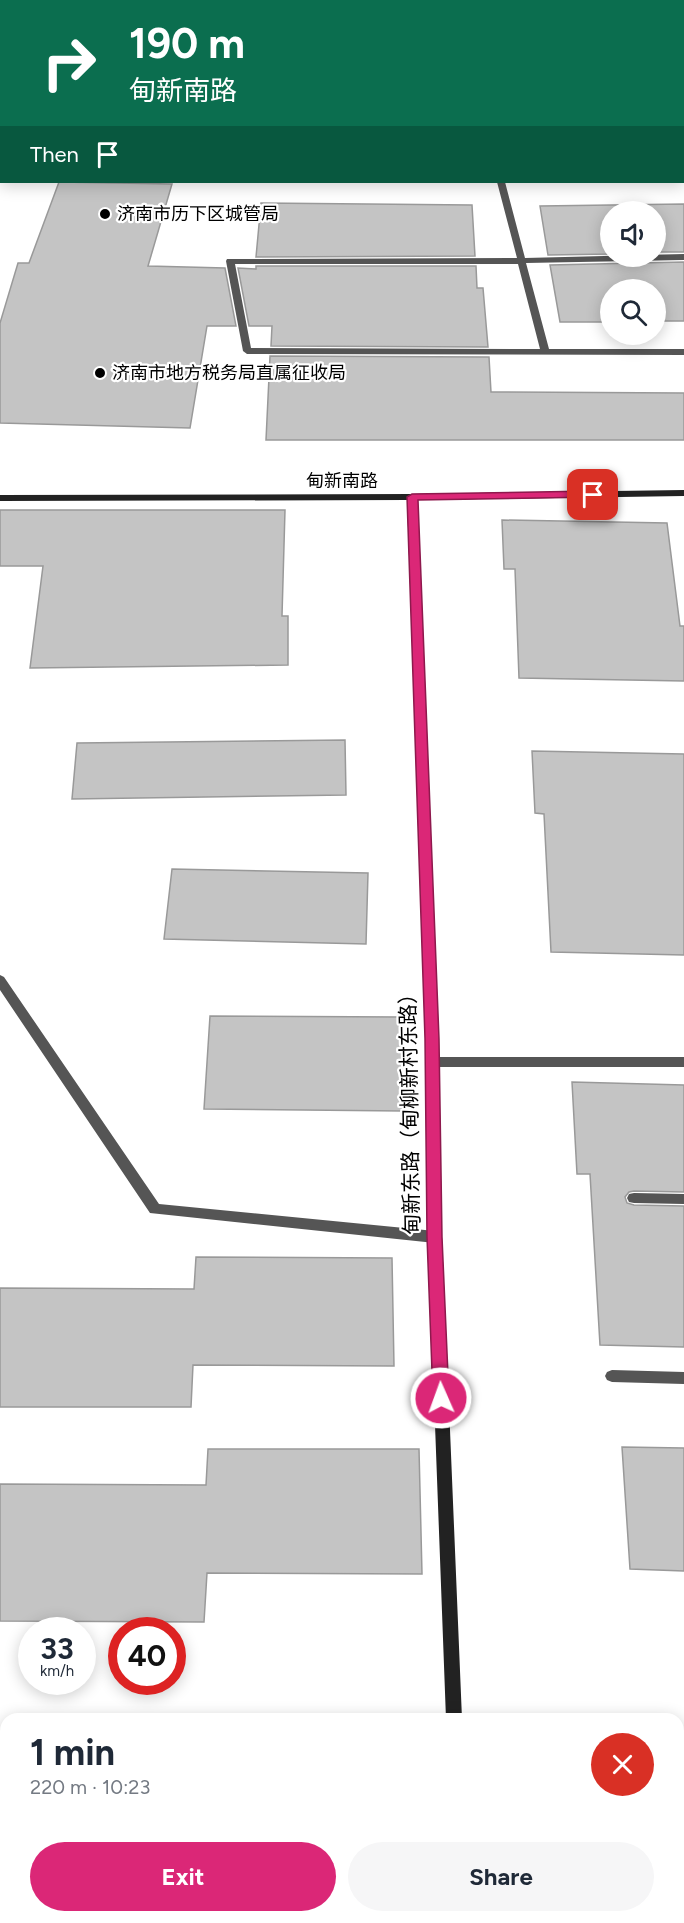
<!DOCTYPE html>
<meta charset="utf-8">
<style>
body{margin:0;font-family:Figtree,"Noto Sans SC",sans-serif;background:#f6f6f7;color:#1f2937;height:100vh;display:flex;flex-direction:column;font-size:22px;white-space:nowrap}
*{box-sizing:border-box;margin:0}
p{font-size:20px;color:#747a83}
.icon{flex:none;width:33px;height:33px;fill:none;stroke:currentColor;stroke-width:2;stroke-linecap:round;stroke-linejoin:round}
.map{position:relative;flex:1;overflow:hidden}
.side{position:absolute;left:0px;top:1713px;width:684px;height:210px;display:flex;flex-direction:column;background:#fff;border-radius:18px 18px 0 0;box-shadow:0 3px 15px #0003}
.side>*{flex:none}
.top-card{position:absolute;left:0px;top:0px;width:684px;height:183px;box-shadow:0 3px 15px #0003;background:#0b6e4f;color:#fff;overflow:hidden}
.fabs{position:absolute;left:600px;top:201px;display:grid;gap:12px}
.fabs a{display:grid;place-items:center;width:66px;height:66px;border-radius:50%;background:#fff;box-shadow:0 3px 15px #0003;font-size:30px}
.speed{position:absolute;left:18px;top:1617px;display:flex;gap:12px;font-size:30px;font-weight:700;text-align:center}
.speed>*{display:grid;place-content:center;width:78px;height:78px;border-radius:50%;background:#fff;box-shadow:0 3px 15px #0003;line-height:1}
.speed small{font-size:15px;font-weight:400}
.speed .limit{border:9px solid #d22;background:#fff;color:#111}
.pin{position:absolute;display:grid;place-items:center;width:51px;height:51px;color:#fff;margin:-26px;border-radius:12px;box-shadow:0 3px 9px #0006}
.me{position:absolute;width:66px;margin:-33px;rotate:358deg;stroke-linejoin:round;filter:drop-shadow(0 0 4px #0008)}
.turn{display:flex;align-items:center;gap:21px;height:126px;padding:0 30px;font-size:27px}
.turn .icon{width:78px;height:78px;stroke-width:2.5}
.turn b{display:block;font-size:42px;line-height:51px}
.then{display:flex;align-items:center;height:57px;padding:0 30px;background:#0003;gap:12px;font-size:22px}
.round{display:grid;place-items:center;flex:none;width:63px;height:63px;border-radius:32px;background:#f6f6f7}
.headline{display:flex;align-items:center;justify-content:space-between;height:102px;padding:0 30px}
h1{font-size:36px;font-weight:700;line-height:45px}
.cta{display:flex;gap:12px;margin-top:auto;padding:12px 30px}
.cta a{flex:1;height:69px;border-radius:36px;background:#db2777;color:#fff;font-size:24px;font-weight:700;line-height:69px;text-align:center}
.cta a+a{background:#f6f6f7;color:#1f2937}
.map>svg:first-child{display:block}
</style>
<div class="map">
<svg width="684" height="1923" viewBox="0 0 684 1923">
<rect width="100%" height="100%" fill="#fff"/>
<path fill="#c4c4c4" stroke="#999" stroke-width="1.5" d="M59,182L172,184L148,266L225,268L236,326H207L190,428L0,423V323L18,263H29Z
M261,203L472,205L475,256L256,257Z
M684,204V252H656V212H610V254L548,255L540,206Z
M684,262V321H656V290H610V322H560L550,265Z
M256,266H476L477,288H483L488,347L271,346L272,326H249L238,268L256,269Z
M270,356L489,357L491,392L684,393V440H266Z
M0,510H285L282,616H288V665L30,668L43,566H0Z
M502,520L667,523L680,626H684V681L519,678L515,569H504Z
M345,740L346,795L72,799L77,743Z
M532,751L684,754V955L551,952L544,814L535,813Z
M172,869L368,873L366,944L164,939Z
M210,1016L401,1017L402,1111L204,1109Z
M572,1082L684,1085V1192L634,1191L629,1192L625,1197L627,1203L634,1205L684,1206V1347L600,1345L590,1174H577Z
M196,1257L392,1258L394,1366L193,1365L191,1407H0V1288L194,1289Z
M622,1447L684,1448V1571L630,1569Z
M208,1449H419L422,1574L207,1573L204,1622L0,1621V1484L206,1485Z"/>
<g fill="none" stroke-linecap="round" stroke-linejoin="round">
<g stroke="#dbdbdb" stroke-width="3">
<path id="highway" d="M9,0H19V2H9Z
M52,0H62V2H52Z
M82,0H92V2H82Z
M0,23H2L0,33Z
M0,114H2L0,124Z
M0,159H2L0,168Z"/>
</g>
<path fill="#555" fill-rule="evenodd" d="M0,975L4,977L159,1204L435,1231L440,1233L442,1237L440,1241L435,1243L150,1213L0,990Z"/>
<path fill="#555" fill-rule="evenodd" d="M450,0H458V2H451Z
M682,59H684V63H682Z
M682,150H684V154H682Z
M497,182H505L525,258L684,254V260L526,263L549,349H684V355L247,354L243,351L226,261L227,259L517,258ZM235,264H518L540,349L251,348Z
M433,1057H684V1067H433L429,1065L427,1062L429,1059Z
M634,1193L684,1194V1204L634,1203L629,1202L627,1198L629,1194Z
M612,1370L684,1372V1384L612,1382L607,1380L605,1376L607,1372Z"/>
<path fill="#222" fill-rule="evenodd" d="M684,490V496L417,500L439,1062L442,1237L462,1719H446L428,1237L427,1062L407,500L0,501V495L412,494Z
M454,1917H470L471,1923H455Z"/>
<use href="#highway" fill="#000" fill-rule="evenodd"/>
</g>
<path fill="#db2777" stroke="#8e194d" stroke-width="1.5" d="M593,491L599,495L597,497L418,500L439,1039L442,1237L449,1398L447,1403L441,1405L436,1403L433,1398L427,1237L425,1039L407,497L412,494Z"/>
<g fill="#000" stroke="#fff" stroke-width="2">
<circle cx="105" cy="214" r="6"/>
<circle cx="100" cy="373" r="6"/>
</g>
<g text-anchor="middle" stroke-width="4.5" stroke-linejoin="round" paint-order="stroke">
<g font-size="18" fill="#000" stroke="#fff" text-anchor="start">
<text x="117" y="220">济南市历下区城管局</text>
<text x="112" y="379">济南市地方税务局直属征收局</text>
</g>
<g font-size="18" fill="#000" stroke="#fff">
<text x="342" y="487">甸新南路</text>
</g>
<g font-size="21" fill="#000" stroke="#fff">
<text transform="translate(410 1109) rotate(-91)" y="7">甸新东路（甸柳新村东路）</text>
</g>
</g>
</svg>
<div class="fabs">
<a><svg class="icon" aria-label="sound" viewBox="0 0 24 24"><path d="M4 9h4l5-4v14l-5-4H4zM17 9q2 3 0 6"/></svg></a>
<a><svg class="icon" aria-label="search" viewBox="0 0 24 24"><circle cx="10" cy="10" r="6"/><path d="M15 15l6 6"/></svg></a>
</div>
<div class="speed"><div>33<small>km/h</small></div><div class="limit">40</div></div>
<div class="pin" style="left:593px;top:495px;background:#d93025"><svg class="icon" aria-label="arrive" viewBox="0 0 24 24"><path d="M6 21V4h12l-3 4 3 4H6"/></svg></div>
<svg class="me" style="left:441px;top:1398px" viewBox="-20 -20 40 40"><circle r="17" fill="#db2777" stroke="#fff" stroke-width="3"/><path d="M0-11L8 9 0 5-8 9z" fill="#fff"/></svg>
<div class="top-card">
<div class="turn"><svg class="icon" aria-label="right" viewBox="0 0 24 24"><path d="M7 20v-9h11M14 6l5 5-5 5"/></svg><div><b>190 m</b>甸新南路</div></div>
<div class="then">Then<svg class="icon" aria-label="arrive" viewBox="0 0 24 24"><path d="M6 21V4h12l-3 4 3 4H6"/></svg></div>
</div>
<section class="side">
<div class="headline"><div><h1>1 min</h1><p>220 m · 10:23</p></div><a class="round" style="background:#d93025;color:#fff"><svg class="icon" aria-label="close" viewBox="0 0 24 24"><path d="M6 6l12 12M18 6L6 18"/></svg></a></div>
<div class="cta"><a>Exit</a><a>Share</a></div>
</section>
</div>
